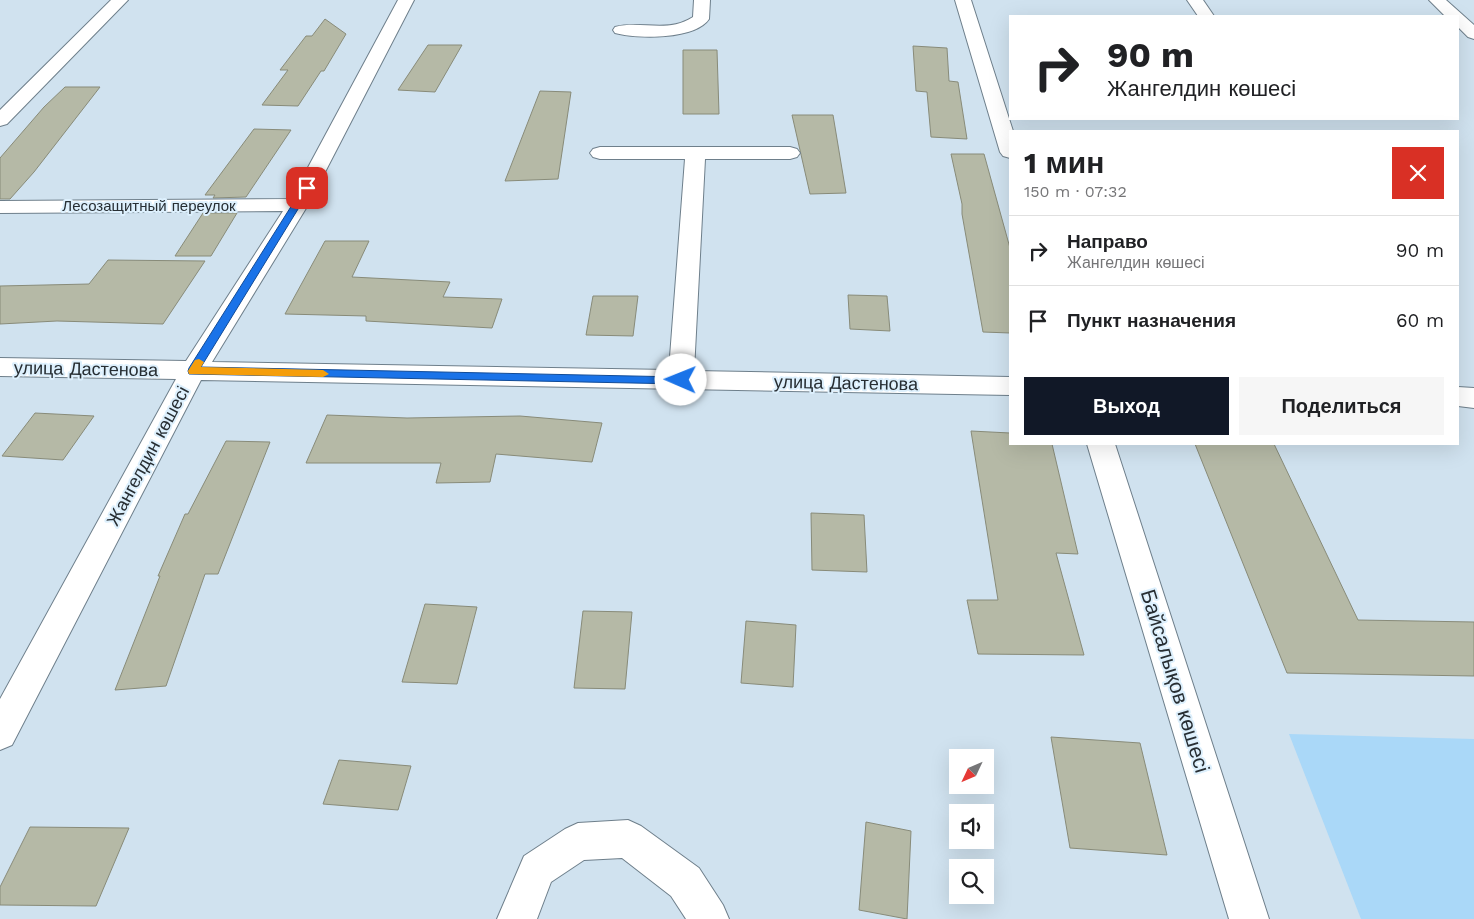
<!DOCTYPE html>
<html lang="ru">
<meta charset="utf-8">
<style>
body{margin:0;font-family:"Work Sans",sans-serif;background:#f6f6f6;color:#202124;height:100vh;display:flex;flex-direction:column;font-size:19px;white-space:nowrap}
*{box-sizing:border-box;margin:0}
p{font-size:16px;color:#757577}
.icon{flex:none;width:28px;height:28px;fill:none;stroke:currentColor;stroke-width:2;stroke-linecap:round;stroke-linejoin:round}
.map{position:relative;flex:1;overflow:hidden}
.drawer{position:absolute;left:1009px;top:130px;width:450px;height:315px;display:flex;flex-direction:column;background:#fff;border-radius:0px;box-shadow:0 5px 20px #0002}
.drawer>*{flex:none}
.guide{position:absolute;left:1009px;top:15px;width:450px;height:105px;border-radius:0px;box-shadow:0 5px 20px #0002;background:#fff;color:#202124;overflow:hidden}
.needle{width:32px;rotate:226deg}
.fabs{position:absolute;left:949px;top:749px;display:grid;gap:10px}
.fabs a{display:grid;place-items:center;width:45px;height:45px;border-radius:0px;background:#fff;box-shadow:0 5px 20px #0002;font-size:25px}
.pin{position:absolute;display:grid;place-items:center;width:42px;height:42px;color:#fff;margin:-21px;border-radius:10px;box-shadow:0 2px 8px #0006}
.me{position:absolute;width:55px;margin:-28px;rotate:271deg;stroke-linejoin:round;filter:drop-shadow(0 0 4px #0008)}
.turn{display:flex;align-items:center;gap:18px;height:105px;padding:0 15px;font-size:22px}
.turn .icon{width:65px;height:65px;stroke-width:2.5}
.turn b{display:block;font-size:35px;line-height:42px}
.round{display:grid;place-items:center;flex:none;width:52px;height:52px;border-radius:0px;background:#f6f6f6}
.overview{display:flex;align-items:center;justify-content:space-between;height:85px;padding:0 15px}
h1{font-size:30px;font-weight:700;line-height:38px}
.button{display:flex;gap:10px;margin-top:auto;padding:10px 15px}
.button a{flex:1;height:58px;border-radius:0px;background:#111827;color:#fff;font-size:20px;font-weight:700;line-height:58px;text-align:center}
.button a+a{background:#f6f6f6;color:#202124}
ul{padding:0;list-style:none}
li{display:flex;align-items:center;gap:15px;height:70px;padding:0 15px;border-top:1px solid #e0e0e0}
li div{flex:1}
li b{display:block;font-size:19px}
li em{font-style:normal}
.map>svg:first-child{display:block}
</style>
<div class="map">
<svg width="1474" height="919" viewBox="0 0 1474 919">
<rect width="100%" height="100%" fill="#d0e2ef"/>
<path fill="#aad8f8" d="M1289,734L1474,739V919H1361Z"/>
<path fill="#b5b9a6" stroke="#888b79" d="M325,19L346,34L324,71H321L298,106L262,105L288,70H280L306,36H312Z
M428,45H462L435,92L398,90Z
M913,46L947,48L949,81L958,82L967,139L931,137L927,92L916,91Z
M683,50H717L719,114H683Z
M65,87H100L34,172L10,199H0V158L44,107Z
M540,91L571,92L558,179L505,181Z
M792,115H833L846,193L810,194Z
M254,129L291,130L246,197L213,198L215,195H205Z
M951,154H984L1010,248V333L983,332L962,214V204Z
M203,213H237L211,256H175Z
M325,241H369L352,277L450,282L443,297L502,299L492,328L366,321V316L285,314Z
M108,260L205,261L163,324L57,321L0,324V286L89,284Z
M848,295L887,296L890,331L850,329Z
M593,296H638L633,336L586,335Z
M35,413L94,416L63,460L2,456Z
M327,415L407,418L520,416L602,423L592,462L496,454L490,482L436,483L441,463H306Z
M971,431L1010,433V444H1052L1078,554L1056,553L1084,655L978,654L967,600H998Z
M226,441L270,442L218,574H205L166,686L115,690L160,576H158L185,514H188Z
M1195,444H1274L1358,620L1474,622V676L1287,673Z
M811,513L864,515L867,572L812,570Z
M425,604L477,607L457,684L402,682Z
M583,611L632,612L625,689L574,688Z
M746,621L796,625L793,687L741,683Z
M1051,737L1140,743L1167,855L1070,848Z
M339,760L411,766L398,810L323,804Z
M866,822L911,831L907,919L859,910Z
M30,827L129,828L96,906L0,905V887Z"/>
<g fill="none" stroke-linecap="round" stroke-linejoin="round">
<g stroke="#6e7f8b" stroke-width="2">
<path id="minor" d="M111,0H128L7,124L0,126V110Z
M398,0H414L308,205L212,362L669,370L685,159H600L593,157L590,153L593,149L600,147H790L797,149L800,153L797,157L790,159H705L694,371L1010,377V395L201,380L12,745L0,750V699L176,379L0,376V358L186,361L283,211L0,213V201L291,199Z
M694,0H710L709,19C695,40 637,39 615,33L613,30L615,27C642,20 666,34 693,17Z
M955,0H971L1013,131H1010V158L1003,156L1000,152Z
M1187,0H1203L1214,16H1198Z
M1429,0H1446L1474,25V39L1468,37L1458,27V16H1445Z
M1458,387L1474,388V408L1458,406Z
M1087,444H1115L1269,919H1229Z
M628,820L641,826L699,868L723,905L729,919H686L671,896L622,858L584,860L551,882L537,919H497L524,856L565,829L578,823Z"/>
</g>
<use href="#minor" fill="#fff" fill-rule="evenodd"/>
</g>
<path fill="#1a73e8" stroke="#114b97" d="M304,186L311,188L201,367L681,377L686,380L681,384L189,374L188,371L189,368Z"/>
<path fill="#f59e0b" d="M199,359L204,362L201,367L323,370L329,374L323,377L189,374L188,371L195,360Z"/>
<g text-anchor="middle" stroke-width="4" stroke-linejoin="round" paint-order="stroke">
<g font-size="15" fill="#272e33" stroke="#ddf0fd">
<text x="149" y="211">Лесозащитный переулок</text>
</g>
<g font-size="18" fill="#272e33" stroke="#ddf0fd">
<text transform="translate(86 369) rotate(1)" y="6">улица Дастенова</text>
<text transform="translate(846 383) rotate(1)" y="6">улица Дастенова</text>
<text transform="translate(148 456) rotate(-62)" y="6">Жангелдин көшесі</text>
</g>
<g font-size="21" fill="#272e33" stroke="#ddf0fd">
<text transform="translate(1175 681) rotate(73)" y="7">Байсалықов көшесі</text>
</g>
</g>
</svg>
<div class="fabs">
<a><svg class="needle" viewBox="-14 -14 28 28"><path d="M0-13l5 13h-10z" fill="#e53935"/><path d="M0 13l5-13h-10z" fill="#757577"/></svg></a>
<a><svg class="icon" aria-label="sound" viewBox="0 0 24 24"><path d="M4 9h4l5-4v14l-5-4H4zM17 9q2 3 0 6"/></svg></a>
<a><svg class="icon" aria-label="search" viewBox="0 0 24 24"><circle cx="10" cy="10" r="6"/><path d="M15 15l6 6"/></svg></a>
</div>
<div class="pin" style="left:307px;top:188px;background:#d93025"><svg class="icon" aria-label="arrive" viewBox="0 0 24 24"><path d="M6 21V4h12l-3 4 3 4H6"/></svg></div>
<svg class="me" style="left:681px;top:380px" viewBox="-20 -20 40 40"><circle r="19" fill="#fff"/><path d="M0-13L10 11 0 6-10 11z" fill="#1a73e8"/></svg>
<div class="guide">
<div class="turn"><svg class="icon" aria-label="right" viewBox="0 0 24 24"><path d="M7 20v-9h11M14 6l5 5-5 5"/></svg><div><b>90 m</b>Жангелдин көшесі</div></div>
</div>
<section class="drawer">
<div class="overview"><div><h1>1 мин</h1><p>150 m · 07:32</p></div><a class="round" style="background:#d93025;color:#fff"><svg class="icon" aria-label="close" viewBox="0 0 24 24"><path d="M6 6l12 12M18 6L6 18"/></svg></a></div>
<ul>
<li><svg class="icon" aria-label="right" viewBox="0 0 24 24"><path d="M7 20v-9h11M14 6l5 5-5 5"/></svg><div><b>Направо</b><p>Жангелдин көшесі</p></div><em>90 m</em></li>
<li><svg class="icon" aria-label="arrive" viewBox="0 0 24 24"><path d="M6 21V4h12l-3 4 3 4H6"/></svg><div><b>Пункт назначения</b></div><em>60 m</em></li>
</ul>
<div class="button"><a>Выход</a><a>Поделиться</a></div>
</section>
</div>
